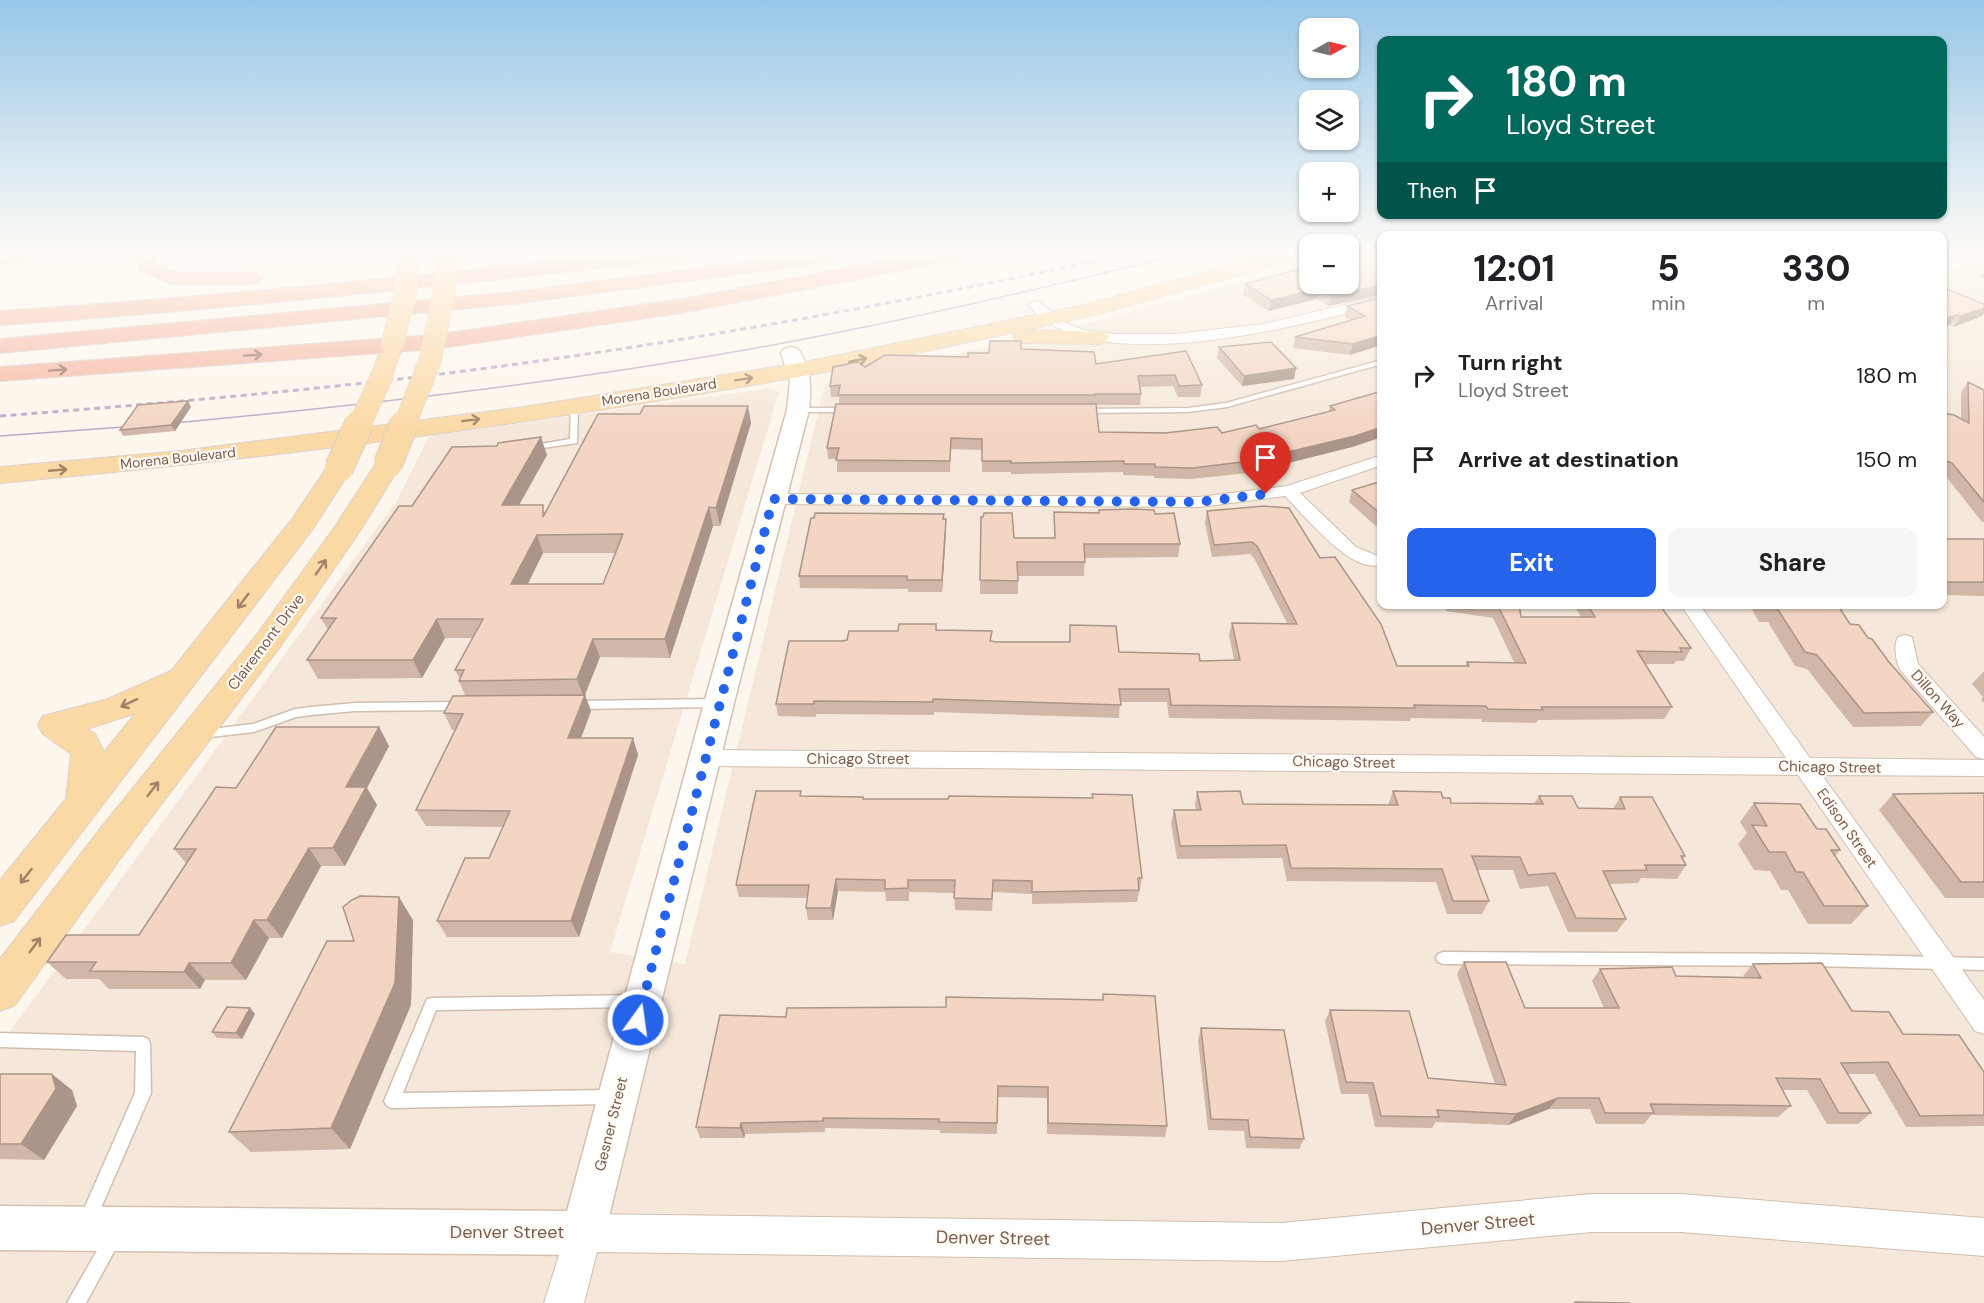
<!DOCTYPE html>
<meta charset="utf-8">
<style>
body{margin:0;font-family:"DM Sans",sans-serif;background:#f6f6f6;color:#202124;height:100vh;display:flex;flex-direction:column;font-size:22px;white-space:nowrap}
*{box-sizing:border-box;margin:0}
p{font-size:20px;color:#757577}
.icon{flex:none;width:33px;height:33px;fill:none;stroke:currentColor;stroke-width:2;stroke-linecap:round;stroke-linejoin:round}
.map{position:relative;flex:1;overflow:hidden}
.drawer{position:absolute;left:1377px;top:231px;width:570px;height:378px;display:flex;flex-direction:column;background:#fff;border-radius:12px;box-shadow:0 2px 4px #0004}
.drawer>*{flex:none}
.banner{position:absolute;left:1377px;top:36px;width:570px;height:183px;border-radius:12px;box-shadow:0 2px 4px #0004;background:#00695c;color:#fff;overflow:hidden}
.needle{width:39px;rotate:82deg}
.buttons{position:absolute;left:1299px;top:18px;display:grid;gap:12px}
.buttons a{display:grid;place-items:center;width:60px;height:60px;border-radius:12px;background:#fff;box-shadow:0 2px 4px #0004;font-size:30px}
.pin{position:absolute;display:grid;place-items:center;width:51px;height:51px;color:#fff;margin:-62px -26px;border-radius:50% 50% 50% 0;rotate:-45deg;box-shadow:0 0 6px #0007}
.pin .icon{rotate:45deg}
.me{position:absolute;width:66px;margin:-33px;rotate:14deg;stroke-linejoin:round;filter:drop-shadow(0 0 4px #0008)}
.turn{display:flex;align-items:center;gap:21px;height:126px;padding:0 30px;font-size:27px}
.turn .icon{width:78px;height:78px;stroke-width:2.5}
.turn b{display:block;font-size:42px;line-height:51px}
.then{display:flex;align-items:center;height:57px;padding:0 30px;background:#0003;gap:12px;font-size:22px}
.eta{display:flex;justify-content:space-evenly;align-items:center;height:102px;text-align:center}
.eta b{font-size:36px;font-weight:700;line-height:42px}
.cta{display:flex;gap:12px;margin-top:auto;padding:12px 30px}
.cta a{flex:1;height:69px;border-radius:12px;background:#2563eb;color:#fff;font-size:24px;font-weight:700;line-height:69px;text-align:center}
.cta a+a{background:#f6f6f6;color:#202124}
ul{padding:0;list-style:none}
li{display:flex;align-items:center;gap:18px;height:84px;padding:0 30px}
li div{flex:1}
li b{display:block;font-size:22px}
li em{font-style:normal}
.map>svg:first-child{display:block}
</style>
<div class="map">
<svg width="1984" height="1303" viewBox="0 0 1984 1303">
<rect width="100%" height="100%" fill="#fdf6ec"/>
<path fill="#f5e8da" d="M1355,250H1381L1382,604H1942L1943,250H1984V1303H0V1045L396,502L429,436L771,388L779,392L610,952L685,964L825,384L1082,325L1309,263L1310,284H1348L1349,252Z"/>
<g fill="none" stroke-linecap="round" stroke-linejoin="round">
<g stroke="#d1beb0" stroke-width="3">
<path id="service" d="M1382,360V364L1227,407L1188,412L1082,413L1078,411L1082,409L1188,408L1226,403Z
M571,404H577L578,406L577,443L529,450V446L570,439Z
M795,408H848L852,410L848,412H795Z
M717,699L721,700L723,703L721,706L717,707L577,709L573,708L571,705L573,702L577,701Z
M462,702L466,703L468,706L466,709L462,710L355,711L311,715L296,717L254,732L202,738L198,737L196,734L198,731L202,730L253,724L295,709L311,707L355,703Z
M1443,952L1812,954L1984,958V970L1812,966L1443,964L1438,962L1436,958L1438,954Z
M636,995L641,996L643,1001L641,1006L636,1007L436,1010L403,1093L610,1090L615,1092L618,1097L615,1102L610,1104L392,1108L387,1106L384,1101L427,999L432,998Z
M0,1033L143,1037L148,1039L150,1044L151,1093L94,1224L88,1226L82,1224L80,1218L135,1093L136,1051L0,1047Z
M113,1231L119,1233L121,1239L86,1303H67L107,1233Z"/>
</g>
<g stroke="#d1beb0" stroke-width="2">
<path id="minor" d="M1984,255V263L1942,271V263Z
M1382,296V304C1300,326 1089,382 1028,305L1034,301L1039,302L1066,323L1083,330L1116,334H1175L1264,324Z
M1382,455V465L1300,493L1356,547L1380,557V565C1350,573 1305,516 1285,496L1199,507L773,504L765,499L773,494L1199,497L1287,486Z
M1680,604H1699L1810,758L1984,760V776L1822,775L1984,1000V1034L1975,1031L1798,775L705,766L697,764L694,758L697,752L705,750L1786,758Z
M1905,635L1912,637L1918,664L1984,737V759L1976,757L1901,671C1896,663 1893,646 1898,637Z"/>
</g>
<g stroke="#d1beb0" stroke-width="2">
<path id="tertiary" d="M1592,1194H1681L1984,1218V1256L1681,1232H1592L1281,1261L597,1252L584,1303H544L570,1220L583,1214L1281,1223Z"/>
</g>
<g stroke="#d6c0b0" stroke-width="3">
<path id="secondary" d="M791,347L798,349C812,369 811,387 809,410L734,703L605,1233L599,1249L583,1255L0,1250V1206L567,1211L704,703L787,410L790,381L781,353L784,349Z"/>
</g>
<g stroke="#dad1cd" stroke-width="2">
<path id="primary" d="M1286,250H1310V256L1094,315L1027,330L1106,332L1109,337L1106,342L1098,344L1024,343L1016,341L1013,336L1016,332C943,347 871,364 798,377C534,424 267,459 0,483V467L181,451L524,407L800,363L1084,305Z
M392,337L400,339L403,344L391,379L383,381L375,379L372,374L384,339Z
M388,456L397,459L401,464L360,531L280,647L126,851L15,1005L0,1011V959L100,829L258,633L334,528L379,459Z
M339,460L348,463L352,468L312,530L14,921L0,926V880L66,799L71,754L43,734L38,725L43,716L108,699L171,671L292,519L330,463ZM136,713L104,752L95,734L87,729Z"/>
</g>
<g stroke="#dad1cd" stroke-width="2">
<path id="motorway" d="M12,250H48L45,254L0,265V253Z
M134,250H154L157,264L175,272H252L259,274L262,278L259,282L252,284H172L140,271Z
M653,250L710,251L707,255L700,257C467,283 234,309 0,325V311C218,297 435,274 653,250Z
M941,250H984L981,254L974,256L682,313L434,349L0,381V367L434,335L682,299Z
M824,252L831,254L834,258L831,262L513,304L0,353V339L513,292Z"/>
</g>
<use href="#service" fill="#fff" fill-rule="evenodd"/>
<use href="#minor" fill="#fff" fill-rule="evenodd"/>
<use href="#tertiary" fill="#fff" fill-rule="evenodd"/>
<use href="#secondary" fill="#fff" fill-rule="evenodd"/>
<use href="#primary" fill="#fbd9a5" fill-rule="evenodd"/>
<use href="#motorway" fill="#f7b7a3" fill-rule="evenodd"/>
<path stroke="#b9a8c9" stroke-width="1.5" d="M164,424C358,406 552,384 745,350C897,323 1048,287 1198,250
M0,436L137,426"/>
<path stroke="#b9a8c9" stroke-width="3" stroke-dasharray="6 4.5" stroke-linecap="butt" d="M0,416C194,401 387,384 580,355C770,327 959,291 1147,250"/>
<g stroke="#dad1cd" stroke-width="23" stroke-linecap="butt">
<path id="primary-bridge-far1" d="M392,344L405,294L407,264
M359,426L383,374
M404,426L430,361L444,293L446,250"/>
</g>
<g stroke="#dad1cd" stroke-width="30" stroke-linecap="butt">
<path id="primary-bridge" d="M388,464L404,424
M339,468L359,424"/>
</g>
<use href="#primary-bridge-far1" stroke="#fbd9a5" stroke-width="22"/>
<use href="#primary-bridge" stroke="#fbd9a5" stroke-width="28"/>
</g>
<path fill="#d1b7a8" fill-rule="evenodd" d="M1382,250V295L1328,306L1317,299L1269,311L1243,295L1245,284Z
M1984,270V278L1980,277Z
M1942,287L1984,304V313L1982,316L1954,327L1949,325L1942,328Z
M1382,297L1350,355L1293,348L1295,337L1351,320L1345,316L1347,306Z
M1219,347L1296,368L1294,379L1242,386L1217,358Z
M1021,349L1096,364L1186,351L1202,385L1200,397H1178L1173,386L1140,387L1141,394L1140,405H1096L1099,432L1222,433L1259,429L1329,412L1330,406L1382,391V437L1352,447L1248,473L1191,479L1154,478V476L1123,475V472L1011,474V472H982V450L951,449L950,472H837V459H828L827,448L839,404V397H831L830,386L865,367L968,357L989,353Z
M1968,382L1984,390V522H1982L1944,474L1942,473V413L1961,419V393Z
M748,406L751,423L720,526H713L670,658L600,657L585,695L591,711L581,738H633L638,755L579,937H447L437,921L489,858L503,827L426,826L416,810L455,730H452L444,713L465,695L459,681L460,679L455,670L473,638H445L422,678L318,679L307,660L328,630L321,618L547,455L519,505L546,512L640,414ZM543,553H616L603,584H528Z
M191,407L175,431L123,436L120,430Z
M1382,481V529L1380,530L1349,502L1352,490Z
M1099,510L1155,514L1180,544L1178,557L1085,558L1084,576H1018V594H980L981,517H983L1014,538H1054V512L1098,513Z
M1207,511L1320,558L1397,666H1465L1467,662H1514L1493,618L1446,611L1445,604H1519L1521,617H1581L1573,604H1659L1691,648L1684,661H1676L1674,664H1645L1672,707L1664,719L1538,720L1536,723L1482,722L1481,719L1411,718L1410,721L1169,718L1167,702H1120L1119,718L934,712V715L816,714V717L778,716L776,704L842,641L936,624V630L996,642H1069L1070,625L1119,652L1200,661L1234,660L1229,635L1232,623H1287L1254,558L1250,554L1212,557L1205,523Z
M944,519H946V531L942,592H908V589L800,588L799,576Z
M1942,539H1984V596L1942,595Z
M1749,604H1837L1850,624L1868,638L1933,712L1921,726L1853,727L1807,669L1795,666L1768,622H1759Z
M1983,672H1984V703L1981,700L1983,697L1972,684Z
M379,727L389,746L367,788L377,805L345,866H321L282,938H269L246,980H205L200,989H109L99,979H66L47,962L139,935L186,863L174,849L236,788Z
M1393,791L1443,798L1451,803L1534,804L1539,796L1578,808L1613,809L1620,797L1685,856L1683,859L1686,865L1677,879L1641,878L1638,883L1610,884L1626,919L1617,932H1568L1548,886L1520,889L1513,870H1477L1489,901L1482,914H1447L1436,882L1287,881L1282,858L1177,859L1171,823L1174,810H1196L1195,805L1197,792L1243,804L1388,805Z
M1984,793V898H1945L1879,810L1893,794Z
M1092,794L1142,878L1137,902L1032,904V894L993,892L992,911L955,910L954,893L909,892V901H886L885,892L838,891L833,920H808L806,908L807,898L739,897L736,885L802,796L864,799H948L1092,798Z
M1754,803L1817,829L1840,850L1835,856L1868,906L1851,924H1808L1788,890H1781L1770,871L1754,870L1738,844L1747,833L1740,822Z
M413,920L411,1005L350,1149L251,1152L229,1132Z
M1464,962L1525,1008H1604L1592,981L1600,969L1676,976L1744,977L1743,976L1753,964L1984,1072V1126L1906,1127L1875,1074H1848L1871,1113L1858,1124H1827L1807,1090H1782L1791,1106L1778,1117L1651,1115L1644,1124H1596L1590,1109H1549L1508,1125L1436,1122L1432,1128L1375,1127L1368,1094H1341L1325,1021L1330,1010L1428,1078L1495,1084L1457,974Z
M1103,994L1167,1126L1165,1137L1047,1134V1098L998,1097L997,1134L940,1133V1130L825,1128V1132L745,1134L744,1138H700L696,1127L786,1017L1102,1000Z
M250,1008L255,1014L242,1039L217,1038L212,1032Z
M1201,1028L1304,1139L1299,1149L1246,1148L1244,1131L1208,1130L1198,1040Z
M0,1074L72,1090L77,1106L44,1160L0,1159Z"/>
<path fill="#aa9588" d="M1382,285V295L1328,306L1331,296Z
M1319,289L1317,299L1269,311L1271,300Z
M1984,308V313L1982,316L1954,327L1961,316Z
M1956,315L1949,325L1942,328V320Z
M1382,335V345L1350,355L1353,344Z
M1296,368L1294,379L1242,386L1244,376Z
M188,401L191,407L175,431L171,425Z
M748,406L751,423L720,526L716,508Z
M1382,427V437L1352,447L1248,473L1250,461Z
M541,437L547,455L509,523L502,505Z
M709,507L713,526L670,658L665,639Z
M946,519V531L942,592V580Z
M537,535L543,553L518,603L511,584Z
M437,619L445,638L422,678L413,660Z
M593,639L600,657L584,697L585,695L591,711L575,754L568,738L584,698L577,679Z
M379,727L389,746L367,788L377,805L345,866L333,848L346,787Z
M633,738L638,755L579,937L571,921Z
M309,848L321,866L282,938L267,920Z
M836,879L838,891L833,920L831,908Z
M399,897L413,920L411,1005L350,1149L331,1128Z
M254,920L269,938L246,980L231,963Z
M189,963L205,980L200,989L184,972Z
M250,1008L255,1014L242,1039L236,1033Z
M52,1074L72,1090L77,1106L44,1160L21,1144Z
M1558,1098L1549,1109L1508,1125L1516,1114Z
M741,1123L745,1134L744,1138L740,1128Z"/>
<path fill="#f3d5c3" stroke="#aa9588" stroke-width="1.5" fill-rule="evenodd" d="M1369,250H1382V285L1331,296L1319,289L1271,300L1245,284L1310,266V284H1348V255Z
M1942,287L1984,304V308L1961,316L1956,315L1942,320Z
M1382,297V335L1353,344L1295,337L1365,316L1347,306Z
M990,341H1021V349L1094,352L1096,364L1186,351L1202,385L1179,386L1175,375L1138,376L1141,394H1095V395H838L840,385L830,386L833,367L858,362L865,367L885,355L968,357V353H989Z
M1271,342L1296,368L1244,376L1219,347Z
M1968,382L1984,390V502L1952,463L1942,459V413L1954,415L1969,423Z
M1382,391V427L1355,436L1250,461L1193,468L1155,467V464H1124V461L1011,463V461H982V439L951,438L950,461L836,460L839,448H827L836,404H1096L1099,432L1165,433L1217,427L1222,433L1256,425L1259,429L1335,410L1330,406Z
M188,401L171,425L120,430L138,405Z
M644,406H748L716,508L709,507L665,639H593L577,679L459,681L464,670H455L483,619H437L413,660H307L336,618H321L399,506H412L452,447L497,446L498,443L541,437L502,505H543V517L598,414H640ZM623,534L603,584H511L537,535Z
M1382,481V515L1352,490Z
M1264,506L1289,508L1320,558L1335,557L1381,624L1397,666H1469L1467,662L1526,663L1498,606L1491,604H1519L1521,617H1595L1587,604H1659L1691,648H1680L1682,652L1637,651L1672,707H1541L1543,710L1488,709L1486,706L1414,705L1415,708L1171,705L1169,689H1119L1121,705L933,699V702L814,701V704H776L789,641H842L847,640L849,631H898L899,624H936V630L992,631L990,641L996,642H1070V625L1116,626L1119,652L1199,654L1200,661L1240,660L1232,623L1297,624L1257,546L1252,542L1214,545L1207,511Z
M1132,509L1154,510L1155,514L1174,513L1180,544H1084L1085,562H1017L1018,581L980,580L981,517H983L984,513H1012L1014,538H1055L1054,512L1099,513V510Z
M815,513L944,514L943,519H946L942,580H907V576H799L811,518H814Z
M1942,539H1984V582H1942Z
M1766,604H1837L1850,624L1859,625L1868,638L1872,639L1889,662L1933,712L1864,713L1817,655L1805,652L1777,608H1768Z
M585,695L568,738H633L571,921H437L465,858H489L510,811L416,810L463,714L444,713L453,696Z
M276,727H379L346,787H366L333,848H309L267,920H254L231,963H189L184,972L90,971L96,962H47L66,935H139L196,849H174L216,787L236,788Z
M756,791H801L800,796L863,797V799H948L949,796L1093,798L1092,794L1132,795L1142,878H1138L1139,890L1032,892V881L993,880L992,899L954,898L955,880H908V888L885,889V880L836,879L831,908H806L809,885H736Z
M1240,791L1243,804L1398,805L1393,791L1441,792L1443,798H1450L1451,803L1543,804L1539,796H1572L1578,808L1625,809L1620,797H1652L1685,856H1681L1686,865H1645L1647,870L1603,871L1626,919L1576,918L1555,873L1528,875L1520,857L1472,856L1489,901H1453L1442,869L1291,868L1286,845L1180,846L1174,810H1201L1197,792Z
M1984,793V882H1961L1893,794Z
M1754,803L1800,804L1817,829H1826L1840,850H1831L1868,906H1824L1803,872H1796L1785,852H1769L1752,825L1767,826Z
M360,896L399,897L395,983L331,1128L229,1132L327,941H354L343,907L352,900Z
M1464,962H1506L1525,1008H1619L1600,969L1672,967L1676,976L1761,978L1753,964L1822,963L1852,1011L1889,1012L1903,1034L1959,1035L1984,1072V1115L1920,1116L1888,1062L1841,1063L1871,1113H1839L1820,1079L1776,1078L1791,1106L1650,1104L1654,1113H1605L1599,1098H1558L1516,1114L1437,1110L1439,1117L1381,1116L1373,1083L1346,1082L1330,1010L1409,1011L1428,1078L1506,1085Z
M1103,994L1155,996L1167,1126L1048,1123V1087L998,1086L997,1123L939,1122V1119L823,1118V1121L741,1123L740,1128L696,1127L720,1015L786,1017L787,1008L946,1007V997L1103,1000Z
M227,1007L250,1008L236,1033L212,1032Z
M1201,1028L1284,1030L1304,1139L1250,1137L1248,1120L1211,1119Z
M0,1074H52L56,1089L21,1144H0Z
M1575,1302L1630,1303H1575Z"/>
<defs><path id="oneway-shaft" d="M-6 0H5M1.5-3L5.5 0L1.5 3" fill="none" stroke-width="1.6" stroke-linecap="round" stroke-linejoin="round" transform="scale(1.5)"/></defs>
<g stroke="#936e5e">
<use href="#oneway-shaft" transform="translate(253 355) rotate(-4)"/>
<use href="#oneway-shaft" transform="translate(58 370) rotate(-4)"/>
</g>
<g stroke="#a18267">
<use href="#oneway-shaft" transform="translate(858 360) rotate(-11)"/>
<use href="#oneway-shaft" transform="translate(744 379) rotate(-9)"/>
<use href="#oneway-shaft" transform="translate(471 420) rotate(-7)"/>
<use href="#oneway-shaft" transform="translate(58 470) rotate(-5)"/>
<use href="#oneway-shaft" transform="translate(321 567) rotate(-55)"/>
<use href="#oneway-shaft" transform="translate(243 601) rotate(127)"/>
<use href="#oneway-shaft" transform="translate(129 703) rotate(155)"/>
<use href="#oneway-shaft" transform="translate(153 789) rotate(-52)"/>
<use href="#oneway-shaft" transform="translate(26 876) rotate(128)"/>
<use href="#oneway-shaft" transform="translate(35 945) rotate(-53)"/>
</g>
<linearGradient id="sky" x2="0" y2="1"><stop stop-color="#97c7e8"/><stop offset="0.58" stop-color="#fefbf6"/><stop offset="1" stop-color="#fefbf6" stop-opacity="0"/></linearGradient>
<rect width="1984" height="433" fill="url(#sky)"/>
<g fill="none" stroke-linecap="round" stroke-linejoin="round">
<path stroke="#2563eb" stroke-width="10" stroke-dasharray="0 18" d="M638,1020L773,499L1199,502L1266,494"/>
</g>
<g text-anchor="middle" stroke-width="4.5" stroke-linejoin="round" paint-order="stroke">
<g font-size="14" fill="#7a5c4d" stroke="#fffaf3">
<text transform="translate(659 392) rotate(-9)" y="5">Morena Boulevard</text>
<text transform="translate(178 458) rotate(-6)" y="5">Morena Boulevard</text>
</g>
<g font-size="15" fill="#7a5c4d" stroke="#fffaf3">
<text transform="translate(266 642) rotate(-53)" y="5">Clairemont Drive</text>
<text transform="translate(1938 699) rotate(48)" y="5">Dillon Way</text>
<text x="858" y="764">Chicago Street</text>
<text transform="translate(1344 762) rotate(1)" y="5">Chicago Street</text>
<text transform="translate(1830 767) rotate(1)" y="5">Chicago Street</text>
<text transform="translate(1847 828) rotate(55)" y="5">Edison Street</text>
<text transform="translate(611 1124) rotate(-76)" y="5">Gesner Street</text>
</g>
<g font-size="18" fill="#7a5c4d" stroke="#fffaf3">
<text transform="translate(1478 1224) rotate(-5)" y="6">Denver Street</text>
<text x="507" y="1238">Denver Street</text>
<text transform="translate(993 1238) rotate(1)" y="6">Denver Street</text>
</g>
</g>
</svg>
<div class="buttons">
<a><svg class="needle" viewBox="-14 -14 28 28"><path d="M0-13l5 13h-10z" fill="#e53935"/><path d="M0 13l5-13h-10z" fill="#757577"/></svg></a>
<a><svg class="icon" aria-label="layers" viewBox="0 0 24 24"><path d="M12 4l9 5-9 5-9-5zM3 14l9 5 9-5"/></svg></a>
<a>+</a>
<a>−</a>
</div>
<div class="pin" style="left:1266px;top:494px;background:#d93025"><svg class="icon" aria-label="arrive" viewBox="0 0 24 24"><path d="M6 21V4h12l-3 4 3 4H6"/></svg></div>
<svg class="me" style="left:638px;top:1020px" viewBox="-20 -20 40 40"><circle r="17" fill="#2563eb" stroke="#fff" stroke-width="3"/><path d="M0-11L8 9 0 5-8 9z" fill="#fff"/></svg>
<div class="banner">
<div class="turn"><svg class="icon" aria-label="right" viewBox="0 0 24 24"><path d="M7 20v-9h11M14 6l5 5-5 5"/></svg><div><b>180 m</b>Lloyd Street</div></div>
<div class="then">Then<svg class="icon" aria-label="arrive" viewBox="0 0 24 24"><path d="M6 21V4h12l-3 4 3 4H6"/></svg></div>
</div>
<section class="drawer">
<div class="eta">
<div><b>12:01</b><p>Arrival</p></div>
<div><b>5</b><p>min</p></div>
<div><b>330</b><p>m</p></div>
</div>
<ul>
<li><svg class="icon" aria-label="right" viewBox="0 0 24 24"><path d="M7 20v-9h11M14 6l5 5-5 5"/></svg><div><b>Turn right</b><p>Lloyd Street</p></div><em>180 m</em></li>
<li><svg class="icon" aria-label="arrive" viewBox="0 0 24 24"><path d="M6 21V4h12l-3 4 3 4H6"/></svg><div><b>Arrive at destination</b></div><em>150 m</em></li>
</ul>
<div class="cta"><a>Exit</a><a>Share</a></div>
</section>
</div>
